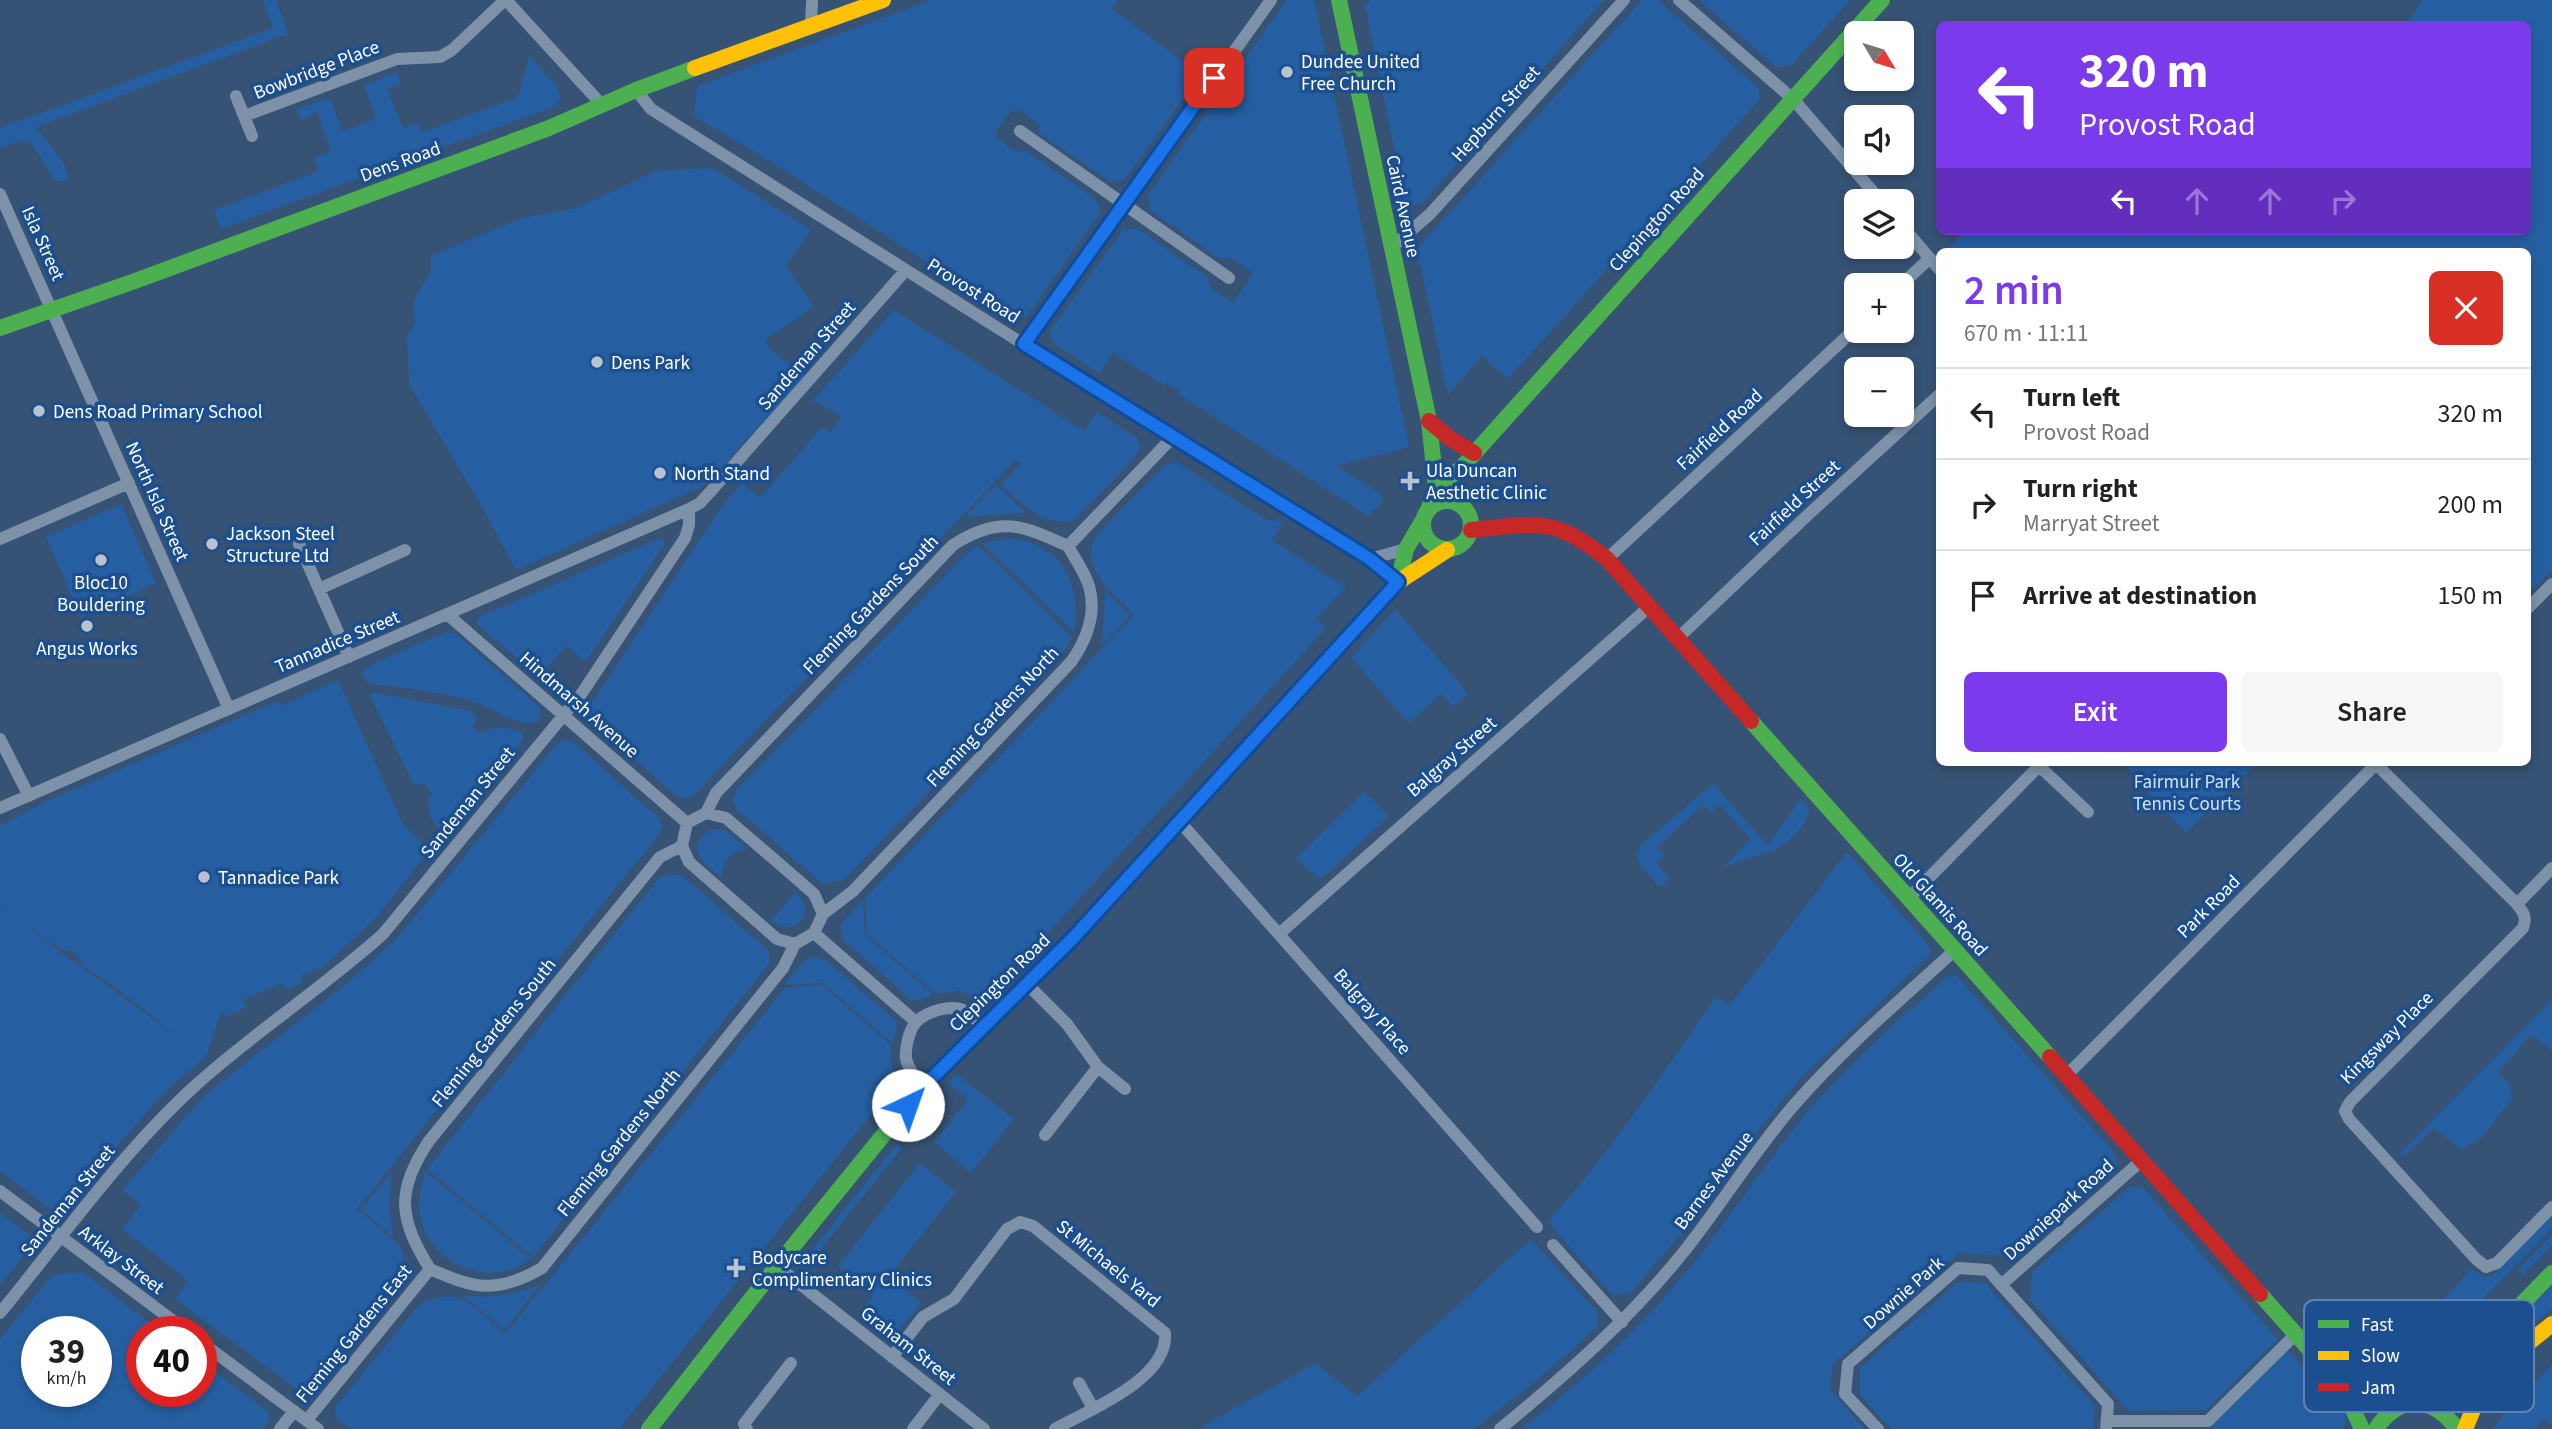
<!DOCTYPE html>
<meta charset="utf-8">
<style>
body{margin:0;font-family:"Source Sans 3",sans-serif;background:#f6f6f6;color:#222;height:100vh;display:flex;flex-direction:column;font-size:26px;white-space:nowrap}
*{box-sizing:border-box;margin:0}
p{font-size:23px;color:#767676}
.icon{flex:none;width:38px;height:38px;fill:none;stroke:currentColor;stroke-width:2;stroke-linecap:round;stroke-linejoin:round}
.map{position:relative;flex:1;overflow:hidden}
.drawer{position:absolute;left:1936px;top:248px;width:595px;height:518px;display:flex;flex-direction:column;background:#fff;border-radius:10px;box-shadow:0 4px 10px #0003}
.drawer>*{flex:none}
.banner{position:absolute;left:1936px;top:21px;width:595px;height:214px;border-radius:10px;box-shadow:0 4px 10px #0003;background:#7c3aed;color:#fff;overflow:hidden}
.needle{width:46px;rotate:128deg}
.tools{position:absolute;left:1844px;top:21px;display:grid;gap:14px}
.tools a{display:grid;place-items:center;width:70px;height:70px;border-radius:10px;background:#fff;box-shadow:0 4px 10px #0003;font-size:35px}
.speed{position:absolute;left:21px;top:1316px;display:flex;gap:14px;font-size:35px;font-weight:700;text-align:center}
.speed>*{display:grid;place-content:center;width:91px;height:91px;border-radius:50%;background:#fff;box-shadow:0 4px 10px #0003;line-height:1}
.speed small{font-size:18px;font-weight:400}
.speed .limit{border:10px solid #d22;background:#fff;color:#111}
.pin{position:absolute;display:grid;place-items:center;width:60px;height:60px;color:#fff;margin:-30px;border-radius:14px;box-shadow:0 4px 10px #0006}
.me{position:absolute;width:77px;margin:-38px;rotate:42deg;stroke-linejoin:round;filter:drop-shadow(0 0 5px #0008)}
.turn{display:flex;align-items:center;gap:24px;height:147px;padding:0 28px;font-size:32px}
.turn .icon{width:91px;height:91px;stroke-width:2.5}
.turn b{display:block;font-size:49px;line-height:60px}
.lanes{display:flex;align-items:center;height:66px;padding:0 28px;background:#0003;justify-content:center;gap:35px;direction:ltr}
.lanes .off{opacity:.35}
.round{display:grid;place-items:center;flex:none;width:74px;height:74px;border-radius:10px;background:#f6f6f6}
.head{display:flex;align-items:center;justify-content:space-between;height:119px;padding:0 28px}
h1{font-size:42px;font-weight:600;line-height:52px;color:#7c3aed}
.button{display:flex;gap:14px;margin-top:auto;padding:14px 28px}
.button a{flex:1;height:80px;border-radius:10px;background:#7c3aed;color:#fff;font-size:28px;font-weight:600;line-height:80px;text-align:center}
.button a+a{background:#f6f6f6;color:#222}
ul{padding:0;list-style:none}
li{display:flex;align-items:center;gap:21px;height:91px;padding:0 28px;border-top:2px solid #e0e0e0}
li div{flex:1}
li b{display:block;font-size:26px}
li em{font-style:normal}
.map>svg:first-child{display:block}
</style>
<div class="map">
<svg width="2552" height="1429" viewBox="0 0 2552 1429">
<rect width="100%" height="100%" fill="#365274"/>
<path fill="#265fa1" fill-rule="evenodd" d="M263,0H276L288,34L36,127L64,163L68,180L56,182L33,145L22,140L0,148V128L273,28Z
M932,0H1118L1112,9L1201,74L1125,179L1112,183L1039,133V124L1020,110L1011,111L996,131L997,138L1016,152L1025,150L1097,200L1100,213L1027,316L1014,318L760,155L694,116L697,86Z
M1287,0H1314L1409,447L1337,466L1377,491L1384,500L1368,516L1178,394L1180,391L1167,383L1165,386L1113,353L1100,374L1054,344L1050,331L1123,230L1137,228L1207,277L1211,288L1233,303L1253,273L1231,258L1220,259L1150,210L1148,195Z
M1371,0H1604L1421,204L1412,205L1405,202L1365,5Z
M1642,0H1658L1759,88V100L1508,379L1482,356L1448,395L1417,249Z
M1699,0H1850L1792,65L1777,68Z
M2423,0H2552V569L2527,594V252H1944L1965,231H2527V24H2406Z
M529,56L558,87L560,99L553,107L221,229L214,210L319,171L314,158L331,151L317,112L301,120L297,109L330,98L341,129L345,131L374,120L375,116L364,86L396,72L401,84L387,88L403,128L418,123L423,132L518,97Z
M713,168L811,230L786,265L814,307L766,339L768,347L805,377L705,485L516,570L482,507L409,384L407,335L415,323L413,301L431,271V256L522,218L577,208L656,171Z
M894,310L1084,431L1097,412L1137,438L1140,445L1137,455L1072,522C1037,523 1025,506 1001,485L1020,464L1016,460L693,796L686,798L678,797L589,720V707L727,499L743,482L744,485L761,497L822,427L831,432L841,417L817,402L811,403Z
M1176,462L1267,520L1284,521L1272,540L1346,587L1316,619L1326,628L1038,944L978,1000L959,991L936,994L867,934L865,898L1134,615C1115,594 1078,570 1096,536L1165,465Z
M996,485L1026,513L965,517Z
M121,504L156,583L81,617L46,537Z
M660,538L665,540L664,545L586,662L566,646L539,677L477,624V618Z
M1006,539C1015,540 1026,540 1034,544C1071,560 1080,595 1074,632L982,543Z
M977,545L1072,637L1066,648L845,879L824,885L735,808L733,801L735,792L965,555Z
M1105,591L1131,615L1102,646Z
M1395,609L1468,693L1453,707L1441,694L1409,723L1351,658Z
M446,632L456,634L538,706L540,712L539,721C517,730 492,707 472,701C445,693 401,687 373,684L364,680L362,671L377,662Z
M338,680L403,824L430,850L375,919L325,965L301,976L303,982L286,990L282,983L243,1000L246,1008L225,1017L222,1010L206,1057L164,1092L58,1215L0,1171V908L2,909L0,904V826L45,802L278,701L281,706ZM26,927L54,945L77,954L83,966L115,987L181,1039Z
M371,692L471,711L477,718L473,727L481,733C496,725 507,727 522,733L524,740L449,830H439L430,816L428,799L432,793L424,784L414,785L370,696Z
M566,740L573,742L659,818L662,825L660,833L357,1209L401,1247L405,1265L403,1282L319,1383L303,1394L175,1299L188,1282L170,1266L122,1229L141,1205L122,1190L206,1094L340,989L393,943L558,743Z
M2123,763H2257L2186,833Z
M1713,784L1768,845L1800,799L1809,809C1809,825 1785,847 1770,852C1754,858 1737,860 1722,869L1751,839L1720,805L1711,813L1703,805L1657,847L1664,855L1656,863L1670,879L1660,887L1642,868L1636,855L1643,843Z
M1364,792L1389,816L1322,878L1317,877L1296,858Z
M712,829L725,830L747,849C728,853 723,859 722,878C704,863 682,847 712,829Z
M1847,852L1930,947L1929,956L1799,1080L1731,1164L1682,1233L1630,1293L1612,1295L1550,1224L1551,1219C1611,1149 1664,1074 1715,997L1729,1006Z
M671,874L683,876L769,951V964L533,1257L427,1169L659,878Z
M795,892C819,911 794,940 771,921Z
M863,900L865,935L934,995L913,1001L842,939L841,924Z
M815,956L827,961L896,1021L897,1027L893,1044L823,983L784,985L805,960Z
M1949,975H1956L2116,1155V1171L2019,1257L1959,1253L1833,1364L1830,1390L1865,1429H1521C1574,1388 1625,1343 1669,1292C1721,1234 1761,1166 1812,1107C1853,1059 1902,1017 1949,975Z
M822,985L891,1045V1063L897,1082L619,1429H351L336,1418L335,1407L420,1304C465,1284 472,1310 506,1333L785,988Z
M2552,1000V1050L2532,1035L2497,1073L2510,1084L2512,1099L2482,1137L2462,1150L2433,1128L2403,1157L2399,1154Z
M957,1074L1014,1119L971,1173L934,1142L968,1100L948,1083Z
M897,1144L902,1148L804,1270L799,1266Z
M920,1163L956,1192L889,1276L921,1303L895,1335L888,1336L858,1314L873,1295L838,1266Z
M425,1171L531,1259C525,1262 518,1267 512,1269C473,1283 425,1255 420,1214C418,1198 421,1185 425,1171Z
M392,1173L389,1204L393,1237L361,1209Z
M2130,1187L2143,1188L2278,1339L2206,1410L2129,1411L2030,1300L2032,1272Z
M0,1213L36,1240L0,1285Z
M2552,1216V1228L2409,1374L2393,1384H2367L2471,1269L2483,1277H2491Z
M2552,1235V1245L2523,1274L2518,1269Z
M1531,1239L1598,1312L1597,1327L1534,1383L1474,1429H1198L1315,1363L1357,1396Z
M83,1272L162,1332H142V1391H201V1361L269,1412L270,1420L263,1429H0V1339L52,1275ZM37,1332H96V1391H37Z
M1958,1282L1985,1283L2095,1406L2093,1429H1891L1860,1395V1368Z
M540,1285L505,1330L462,1295C493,1299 510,1295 540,1285Z
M2552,1286V1309C2528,1327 2498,1344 2479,1367C2469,1380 2464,1396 2459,1412L2440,1395Z
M2288,1351L2347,1415L2344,1429H2209Z
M2552,1365V1425L2545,1418L2534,1429H2493L2507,1409Z"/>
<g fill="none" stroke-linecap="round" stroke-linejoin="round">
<path stroke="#7d92a8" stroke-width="12" d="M506,0L602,105
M1679,0L1793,99L1881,201
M811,26L812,0
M636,90L651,109L1172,438L1370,559L1398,582
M236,96L252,136
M244,116L397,59L440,57L452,50L505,0
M1020,131L1229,278
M0,194L229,709
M1902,226L1939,269
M1391,248L1430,214L1624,0
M1901,285L1930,258
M1024,344L1271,0
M0,539L129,483
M299,544L349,657
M1068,546L1172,438
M1370,559L1406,549
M1607,559L1857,327
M319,589L405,550
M2527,609L2552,584
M447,614L687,823
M1678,638L1811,512L1939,395
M0,739L29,796
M2375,763L2517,904
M2039,766L2088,812
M0,808L689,509
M706,813L716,793L953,545C999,515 1022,525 1068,546
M706,813L726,818L790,873L814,894L823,914L814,933L795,944L777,939L689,862L682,846L687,823Z
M1180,822L1537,1227
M2552,868L2517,904C2524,913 2527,917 2523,928L2350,1102L2345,1111L2349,1119L2476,1259L2486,1267L2497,1263L2552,1207
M1908,899L2042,763
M823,914L853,891L1071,662C1085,642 1096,616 1090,590C1087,575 1075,559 1068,546
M814,933L916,1022
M1279,934L1649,607
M1028,985L1067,1024L1098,1067L1125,1089
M2066,1076L2377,763
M924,1085C916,1077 908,1070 906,1058C905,1048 909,1030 916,1022C927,1011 953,1003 967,1012C973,1016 978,1022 983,1027
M1045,1135L1098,1067
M0,1191L188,1332
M1553,1245L1622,1322
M777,1266L984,1429
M430,1269C475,1289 497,1294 542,1268L783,968L795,944
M430,1269C399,1219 395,1191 429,1141L660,857L682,846
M2001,1285L2141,1161
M0,1313C64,1235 123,1151 197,1084C256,1031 324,987 383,934L582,693L685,538L689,525V509L700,503L711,491L906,270
M201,1342L318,1429
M892,1357L923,1317L954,1299L1007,1229L1020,1222L1033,1226L1165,1333C1169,1379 1089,1410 1055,1429
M1079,1383L1093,1408
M307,1420L430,1269
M2107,1421H2208L2295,1335
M280,1429L294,1411
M747,1429L744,1424L791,1363
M913,1429L940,1394
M1500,1429C1567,1374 1632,1317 1686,1249C1723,1202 1755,1150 1794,1105C1843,1049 1899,1001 1954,951
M1878,1429L1845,1394L1848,1364L1958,1268L1988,1270L2108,1404L2106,1429"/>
<path stroke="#4caf50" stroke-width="16" d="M1339,0L1429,421L1436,488
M0,328L135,281L549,128L636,90L695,68
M1423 525a24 24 0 1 1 48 0a24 24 0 1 1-48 0Z
M1428,510L1436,488L1462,467L1882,0
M1398,582L1406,549L1423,520
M1751,721L2050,1057
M2260,1294L2342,1386L2362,1429
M2342,1386L2398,1407
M2411,1403L2454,1373L2552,1273
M649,1429L777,1266L924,1085L1074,937L1102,907
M2376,1429C2399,1394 2433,1396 2457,1429"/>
<path stroke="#ffc107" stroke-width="16" d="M695,68L883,0
M1102,907L1398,582L1447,550
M2465,1429L2482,1388L2491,1373L2552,1324"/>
<path stroke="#c62828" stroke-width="16" d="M1429,421L1451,439L1474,453
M1471,530C1535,524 1553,515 1607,559L1751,721
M2050,1057L2260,1294"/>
</g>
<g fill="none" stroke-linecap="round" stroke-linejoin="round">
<g stroke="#114b97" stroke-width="18">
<path id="route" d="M908,1105L924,1086L1074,937L1398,582L1370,559L1024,344L1214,78"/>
</g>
<use href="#route" stroke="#1a73e8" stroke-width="12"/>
</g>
<g fill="#b9c2ce" stroke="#1b4f8f" stroke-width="2.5">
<circle cx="1287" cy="72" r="7"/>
<circle cx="597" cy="362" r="7"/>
<circle cx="39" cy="411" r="7"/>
<circle cx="660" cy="473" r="7"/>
<path d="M1406.5 470.5h7v7h7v7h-7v7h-7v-7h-7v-7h7z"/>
<circle cx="212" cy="544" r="7"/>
<circle cx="101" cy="560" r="7"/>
<circle cx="87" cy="626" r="7"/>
<circle cx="204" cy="877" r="7"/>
<path d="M732.5 1257.5h7v7h7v7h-7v7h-7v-7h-7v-7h7z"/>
</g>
<g text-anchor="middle" stroke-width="7" stroke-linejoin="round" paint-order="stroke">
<g font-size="19" fill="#fff" stroke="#1b4f8f" text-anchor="start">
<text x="1301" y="68">Dundee United<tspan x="1301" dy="22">Free Church</tspan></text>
<text x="611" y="369">Dens Park</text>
<text x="53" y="418">Dens Road Primary School</text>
<text x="1426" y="477">Ula Duncan<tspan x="1426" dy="22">Aesthetic Clinic</tspan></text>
<text x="674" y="480">North Stand</text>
<text x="226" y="540">Jackson Steel<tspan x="226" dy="22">Structure Ltd</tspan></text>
<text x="101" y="589" text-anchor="middle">Bloc10<tspan x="101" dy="22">Bouldering</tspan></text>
<text x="87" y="655" text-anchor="middle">Angus Works</text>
<text x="218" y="884">Tannadice Park</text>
<text x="752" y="1264">Bodycare<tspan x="752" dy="22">Complimentary Clinics</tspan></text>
</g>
<g font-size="19" fill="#fff" stroke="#1b4f8f">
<text transform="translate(316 69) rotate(-21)" y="7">Bowbridge Place</text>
<text transform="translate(1495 113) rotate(-48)" y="7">Hepburn Street</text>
<text transform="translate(400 161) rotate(-20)" y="7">Dens Road</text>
<text transform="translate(1404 206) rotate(78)" y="7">Caird Avenue</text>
<text transform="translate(1656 219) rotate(-48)" y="7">Clepington Road</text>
<text transform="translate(44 243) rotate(66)" y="7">Isla Street</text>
<text transform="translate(974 290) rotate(32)" y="7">Provost Road</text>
<text transform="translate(806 355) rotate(-49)" y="7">Sandeman Street</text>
<text transform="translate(1719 429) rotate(-43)" y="7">Fairfield Road</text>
<text transform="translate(158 501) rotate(66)" y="7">North Isla Street</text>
<text transform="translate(1794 502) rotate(-43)" y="7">Fairfield Street</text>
<text transform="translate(870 604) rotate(-46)" y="7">Fleming Gardens South</text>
<text transform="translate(337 641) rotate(-23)" y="7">Tannadice Street</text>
<text transform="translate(580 704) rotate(41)" y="7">Hindmarsh Avenue</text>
<text transform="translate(992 716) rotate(-47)" y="7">Fleming Gardens North</text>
<text transform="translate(1451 756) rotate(-41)" y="7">Balgray Street</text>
<text transform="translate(467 802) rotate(-51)" y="7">Sandeman Street</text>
<text transform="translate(1941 904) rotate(48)" y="7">Old Glamis Road</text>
<text transform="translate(2208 906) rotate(-45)" y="7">Park Road</text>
<text transform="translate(999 982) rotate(-44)" y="7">Clepington Road</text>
<text transform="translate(1373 1011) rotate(49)" y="7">Balgray Place</text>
<text transform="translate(493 1032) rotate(-51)" y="7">Fleming Gardens South</text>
<text transform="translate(2386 1037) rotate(-45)" y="7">Kingsway Place</text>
<text transform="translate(618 1142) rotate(-51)" y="7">Fleming Gardens North</text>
<text transform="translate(1713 1180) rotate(-53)" y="7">Barnes Avenue</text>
<text transform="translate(67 1200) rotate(-51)" y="7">Sandeman Street</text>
<text transform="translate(2058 1209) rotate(-42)" y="7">Downiepark Road</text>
<text transform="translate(122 1259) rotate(37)" y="7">Arklay Street</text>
<text transform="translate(1109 1263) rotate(39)" y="7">St Michaels Yard</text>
<text transform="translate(1903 1292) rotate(-41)" y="7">Downie Park</text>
<text transform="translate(353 1333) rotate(-51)" y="7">Fleming Gardens East</text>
<text transform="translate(909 1345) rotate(38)" y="7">Graham Street</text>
</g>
<g font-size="19" fill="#cfe3fa" stroke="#1b4f8f">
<text x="2187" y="788">Fairmuir Park<tspan x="2187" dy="22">Tennis Courts</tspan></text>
</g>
</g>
<rect x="2304" y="1300" width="230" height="112" rx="10" fill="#1b4f8f" stroke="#5f84b1" stroke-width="2"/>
<rect x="2318" y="1320" width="31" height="8" fill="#4caf50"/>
<rect x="2318" y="1351" width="31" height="9" fill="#ffc107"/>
<rect x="2318" y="1383" width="31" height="8" fill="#c62828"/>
<g font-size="19" fill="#fff">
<text x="2361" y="1331">Fast</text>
<text x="2361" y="1362">Slow</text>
<text x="2361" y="1394">Jam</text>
</g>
</svg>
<div class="tools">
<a><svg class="needle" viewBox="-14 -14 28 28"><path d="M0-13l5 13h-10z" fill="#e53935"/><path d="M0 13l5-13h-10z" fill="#767676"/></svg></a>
<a><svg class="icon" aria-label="sound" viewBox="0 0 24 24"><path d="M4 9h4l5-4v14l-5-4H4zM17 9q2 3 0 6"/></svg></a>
<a><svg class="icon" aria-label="layers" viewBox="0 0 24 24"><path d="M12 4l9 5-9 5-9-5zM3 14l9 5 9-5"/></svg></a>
<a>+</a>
<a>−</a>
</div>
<div class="speed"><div>39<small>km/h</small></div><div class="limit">40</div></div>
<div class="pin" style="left:1214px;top:78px;background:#d93025"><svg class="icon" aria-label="arrive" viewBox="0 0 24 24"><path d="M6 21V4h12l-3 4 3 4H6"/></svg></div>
<svg class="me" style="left:908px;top:1105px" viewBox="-20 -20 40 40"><circle r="19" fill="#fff"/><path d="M0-13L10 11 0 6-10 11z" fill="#1a73e8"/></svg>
<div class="banner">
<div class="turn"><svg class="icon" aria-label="left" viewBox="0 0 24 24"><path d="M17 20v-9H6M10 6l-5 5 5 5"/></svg><div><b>320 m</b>Provost Road</div></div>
<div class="lanes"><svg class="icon" aria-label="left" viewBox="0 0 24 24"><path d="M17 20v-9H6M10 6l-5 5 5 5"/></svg><svg class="icon off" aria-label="ahead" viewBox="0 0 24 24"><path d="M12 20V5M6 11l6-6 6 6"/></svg><svg class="icon off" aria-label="ahead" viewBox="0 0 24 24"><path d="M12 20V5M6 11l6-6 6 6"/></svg><svg class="icon off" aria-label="right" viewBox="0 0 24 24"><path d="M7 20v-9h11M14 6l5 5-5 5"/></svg></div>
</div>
<section class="drawer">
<div class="head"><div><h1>2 min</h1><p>670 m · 11:11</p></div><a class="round" style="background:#d93025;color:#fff"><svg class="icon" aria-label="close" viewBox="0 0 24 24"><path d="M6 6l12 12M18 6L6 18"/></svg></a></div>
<ul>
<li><svg class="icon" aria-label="left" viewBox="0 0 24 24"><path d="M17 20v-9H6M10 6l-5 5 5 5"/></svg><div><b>Turn left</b><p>Provost Road</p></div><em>320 m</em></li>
<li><svg class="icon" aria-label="right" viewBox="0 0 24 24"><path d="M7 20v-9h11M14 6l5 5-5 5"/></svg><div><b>Turn right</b><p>Marryat Street</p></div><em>200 m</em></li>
<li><svg class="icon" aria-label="arrive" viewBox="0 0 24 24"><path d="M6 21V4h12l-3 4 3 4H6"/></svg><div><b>Arrive at destination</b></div><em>150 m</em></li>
</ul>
<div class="button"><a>Exit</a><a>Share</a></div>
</section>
</div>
